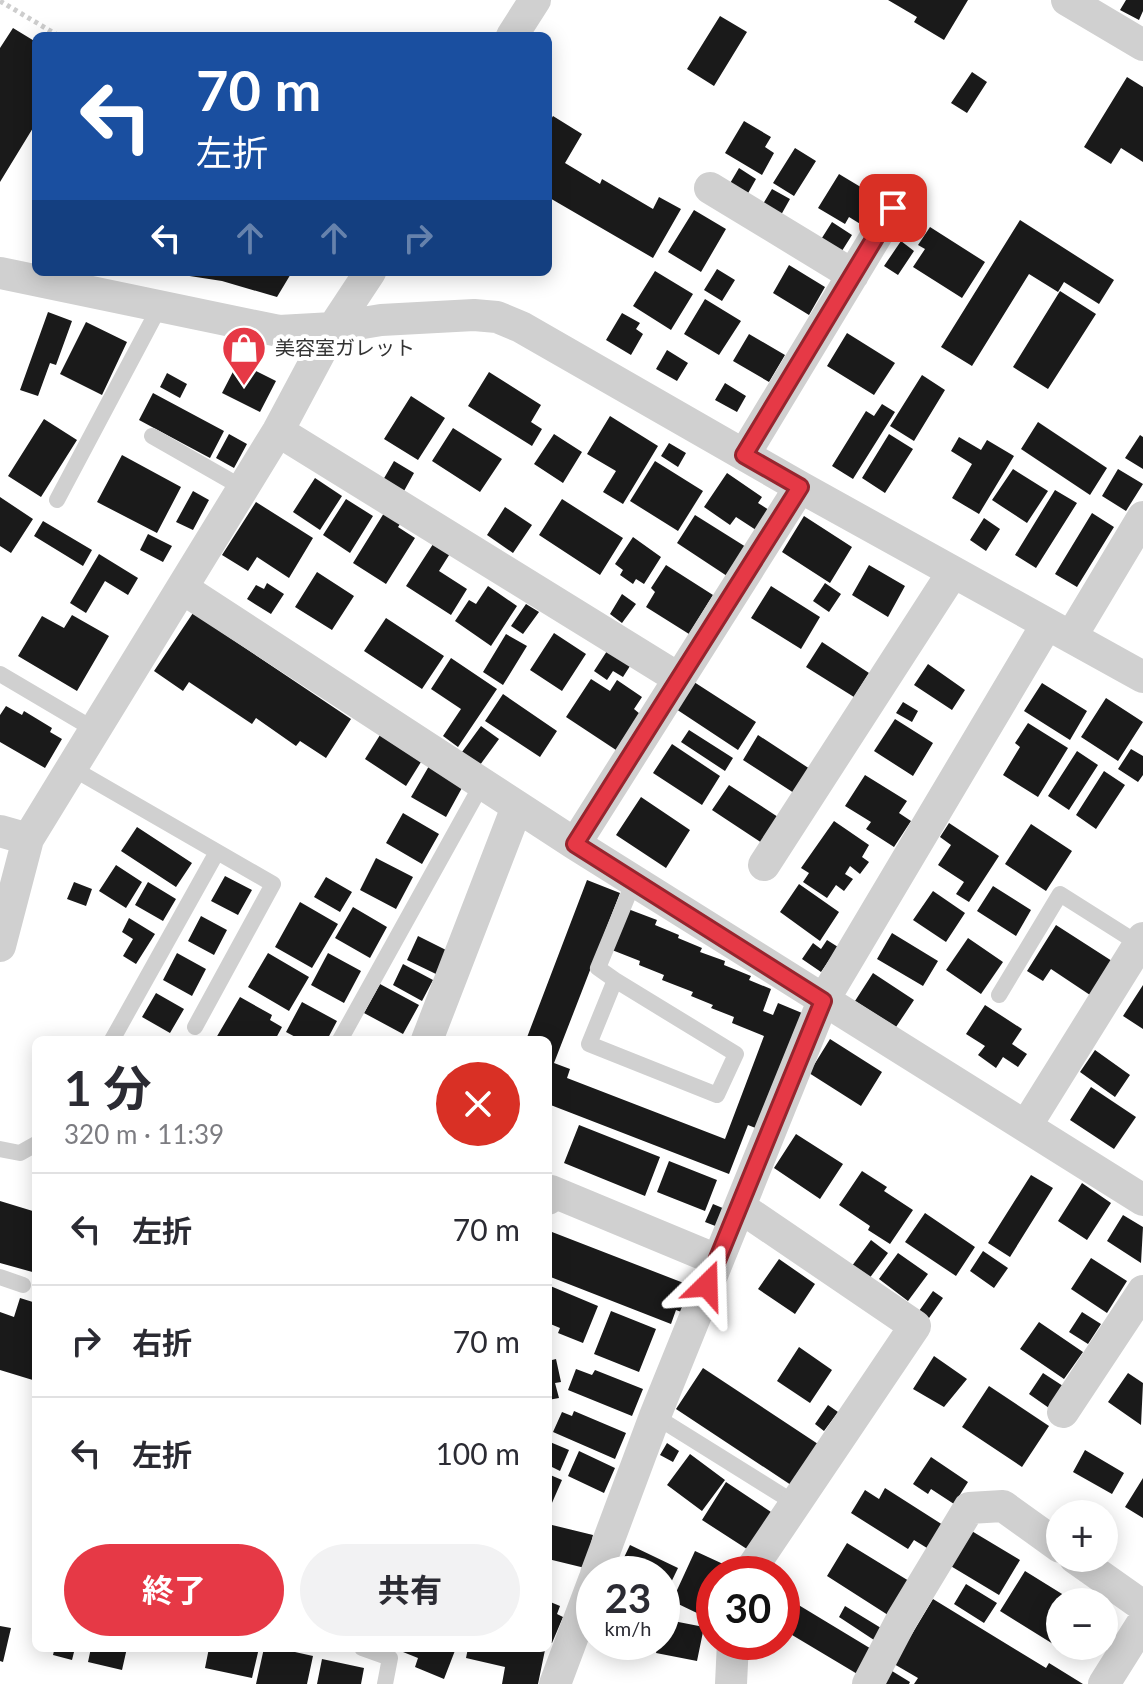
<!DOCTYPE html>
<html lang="ja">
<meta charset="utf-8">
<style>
body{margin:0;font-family:Lato,"Noto Sans JP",sans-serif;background:#f2f2f3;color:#2b2b33;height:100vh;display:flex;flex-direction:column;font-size:30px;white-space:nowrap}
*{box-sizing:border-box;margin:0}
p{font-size:26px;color:#7c7c81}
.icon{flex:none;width:44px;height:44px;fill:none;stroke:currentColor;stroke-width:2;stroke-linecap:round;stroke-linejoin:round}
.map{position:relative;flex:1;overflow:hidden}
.panel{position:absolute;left:32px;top:1036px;width:520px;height:616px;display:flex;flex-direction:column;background:#fff;border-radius:12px;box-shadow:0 4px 20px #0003}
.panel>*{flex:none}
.guide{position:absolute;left:32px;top:32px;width:520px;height:244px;border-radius:12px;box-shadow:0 4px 20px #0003;background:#1a4fa0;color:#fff;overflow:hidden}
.fabs{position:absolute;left:1046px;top:1500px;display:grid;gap:16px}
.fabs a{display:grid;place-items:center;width:72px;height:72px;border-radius:50%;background:#fff;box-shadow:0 4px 20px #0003;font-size:40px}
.speed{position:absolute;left:576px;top:1556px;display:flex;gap:16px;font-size:40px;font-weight:700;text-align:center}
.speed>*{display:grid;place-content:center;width:104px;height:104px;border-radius:50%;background:#fff;box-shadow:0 4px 20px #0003;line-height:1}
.speed small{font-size:20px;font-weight:400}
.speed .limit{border:12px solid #d22;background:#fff;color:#111}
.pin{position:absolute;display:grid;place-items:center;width:68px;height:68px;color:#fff;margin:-34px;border-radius:16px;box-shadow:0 4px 12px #0006}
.me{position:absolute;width:88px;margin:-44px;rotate:22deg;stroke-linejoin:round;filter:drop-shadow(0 0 6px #0008)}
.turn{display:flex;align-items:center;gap:28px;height:168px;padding:0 32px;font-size:36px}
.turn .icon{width:104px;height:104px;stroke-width:2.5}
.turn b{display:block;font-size:56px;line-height:68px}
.lanes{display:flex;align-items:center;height:76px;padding:0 32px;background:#0003;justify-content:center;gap:40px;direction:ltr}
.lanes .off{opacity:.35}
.round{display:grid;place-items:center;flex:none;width:84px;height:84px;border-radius:42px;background:#f2f2f3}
.overview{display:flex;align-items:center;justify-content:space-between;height:136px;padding:0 32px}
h1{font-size:48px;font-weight:700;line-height:60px}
.primary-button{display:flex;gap:16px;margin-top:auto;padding:16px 32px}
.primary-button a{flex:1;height:92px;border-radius:48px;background:#e63946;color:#fff;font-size:32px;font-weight:700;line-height:92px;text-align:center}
.primary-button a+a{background:#f2f2f3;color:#2b2b33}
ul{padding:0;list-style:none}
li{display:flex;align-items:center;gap:24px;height:112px;padding:0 32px;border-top:2px solid #e1e1e2}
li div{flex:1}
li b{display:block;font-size:30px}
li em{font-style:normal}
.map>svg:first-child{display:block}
</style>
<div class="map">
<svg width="1143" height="1684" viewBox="0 0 1143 1684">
<rect width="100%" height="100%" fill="#fff"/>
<path fill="#1a1a1a" d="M888,0H968L944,40L914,22L917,17Z
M1126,0H1143V11L1139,20L1120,10Z
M720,16L747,32L714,86L687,69Z
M13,28L36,42V123L0,182V48Z
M972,72L987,82L967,113L951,103Z
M1127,77L1143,87V162L1121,148L1111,164L1084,147Z
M553,116L582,134L565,163L600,184L602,179L653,209L659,197L681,209L653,258L548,197V124Z
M744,121L771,137L765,147L774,153L762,175L725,153Z
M795,148L816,161L794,196L773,183Z
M739,168L756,179L747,195L729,185Z
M839,174L879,198L862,225L849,217L845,224L818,208Z
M772,189L790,199L781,215L763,204Z
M694,210L726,229L701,272L668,252Z
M1020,220L1114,280L1099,304L1064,282L1058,292L1029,274L972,366L941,347Z
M832,222L852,235L840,254L820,241Z
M930,227L985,262L962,298L913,267L925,249L918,245Z
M901,241L914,251L898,275L884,266Z
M789,265L825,287L809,315L773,293Z
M717,269L735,280L722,301L704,290Z
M655,271L693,294L671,330L633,306Z
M184,272H292L277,297L222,281L183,275Z
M1060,291L1096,314L1048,389L1013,367Z
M705,299L741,321L719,355L684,334Z
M48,312L72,321L56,365L50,363L38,396L20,390Z
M622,313L640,323L636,329L643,334L631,355L606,340Z
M86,322L127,342L102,395L60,374Z
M847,333L895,363L874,395L827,366Z
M749,334L785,355L769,382L733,361Z
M667,350L688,363L677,381L656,369Z
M238,362L276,381L260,412L222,393Z
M489,372L541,405L531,422L542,429L532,446L468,406Z
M167,373L187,384L180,398L160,387Z
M922,375L945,390L914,441L890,426Z
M725,383L746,396L737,412L715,400Z
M153,393L224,431L210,458L139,420Z
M411,396L445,418L418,460L384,439Z
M882,404L895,412L853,479L832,466L866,411L874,416Z
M610,416L658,446L623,504L603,492L616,471L587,454Z
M44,419L77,440L41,497L8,476Z
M1038,422L1107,468L1090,495L1021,449Z
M453,428L502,459L480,492L432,461Z
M229,434L247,444L234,468L216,458Z
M554,434L582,452L563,483L534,464Z
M889,434L913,449L885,493L862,478Z
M1140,435L1143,437V469L1125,458Z
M959,437L981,450L987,440L1014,456L979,514L952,498L972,464L951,451Z
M669,443L686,453L678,467L661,456Z
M122,455L181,487L157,533L97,502Z
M394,461L414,473L404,491L383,480Z
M655,461L703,491L678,531L630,501Z
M1013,469L1048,491L1027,523L992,500Z
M1118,469L1143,484L1126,511L1102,496Z
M727,473L762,497L758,503L769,510L756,530L736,517L730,525L704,507Z
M315,478L342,496L320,530L293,512Z
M1055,490L1077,503L1036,568L1015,555Z
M193,491L209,500L193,530L176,522Z
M0,497L33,519L11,553L0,546Z
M346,499L373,516L350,553L323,535Z
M562,499L623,538L600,575L539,535Z
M256,502L313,538L289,578L257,557L248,571L222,555Z
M505,507L532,525L513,553L487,535Z
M384,513L400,524L398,527L415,538L386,584L353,563Z
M1092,513L1114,527L1077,587L1055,574Z
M695,515L746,547L727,576L677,543Z
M804,516L852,547L830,583L782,552Z
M984,518L1000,529L986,551L970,540Z
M43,521L92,550L83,566L34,536Z
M148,534L172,546L163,562L140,550Z
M633,537L661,557L644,584L636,579L633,584L620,575L623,570L615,564Z
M435,541L451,552L439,571L467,589L451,615L406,586Z
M99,554L138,578L128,595L105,581L86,613L70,603Z
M666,565L713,595L689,634L646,607L655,592L651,588Z
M869,565L905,586L888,617L852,595Z
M317,572L354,596L332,630L295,607Z
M267,583L284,594L271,614L247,599L256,585L264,589Z
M825,583L841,594L829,612L813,601Z
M488,586L517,606L491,646L455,621L469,600L476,604Z
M771,586L820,617L801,649L751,618Z
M622,594L636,604L622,623L610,614Z
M526,604L539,612L523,634L511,626Z
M193,613L351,719L326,758L300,741L296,746L256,718L252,724L189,682L183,691L154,671Z
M72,615L109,636L77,691L18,656L42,616L64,628Z
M386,618L444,656L422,689L364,651Z
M554,633L586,654L562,691L530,670Z
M506,634L527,646L503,685L483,672Z
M822,642L869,673L854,697L806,667Z
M607,651L630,666L623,677L613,671L607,680L594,671Z
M451,658L497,689L458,747L443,736L461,709L431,689Z
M928,664L965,690L952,710L914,685Z
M591,679L610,691L617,680L642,697L634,709L640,714L616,750L566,717Z
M694,682L756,722L738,750L676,709Z
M1042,683L1087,711L1070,740L1024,711Z
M503,694L557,731L540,757L485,721Z
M1106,698L1143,722L1118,761L1081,737Z
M903,702L918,711L912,722L896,713Z
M6,706L22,715L24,711L52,728L50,732L62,739L45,768L0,742V715Z
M895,719L933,743L913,776L874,751Z
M1028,723L1068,748L1038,797L1003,775L1020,747L1015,743Z
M481,726L499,739L480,765L462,752Z
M689,730L733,758L725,771L681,742Z
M380,735L421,762L406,786L365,759Z
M758,735L810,769L794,793L743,760Z
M672,744L720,776L702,805L653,773Z
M1131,749L1143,756V775L1138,782L1118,769Z
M1077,751L1098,765L1069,810L1048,796Z
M429,766L463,786L446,817L411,797Z
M1104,771L1125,785L1096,829L1076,815Z
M865,775L907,801L899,813L911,821L894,847L866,829L871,822L845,806Z
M729,785L778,817L762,843L712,810Z
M641,797L690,830L666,868L616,835Z
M403,813L439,834L422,864L386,843Z
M834,821L869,845L862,857L869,862L860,874L850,866L845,874L853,879L844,891L836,885L827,898L803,882L809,873L801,868Z
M949,823L999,856L969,902L956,894L964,882L938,865L951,845L940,837Z
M1031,824L1072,851L1046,891L1005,864Z
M137,827L192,863L176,887L121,851Z
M376,858L413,877L396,909L360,890Z
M116,865L142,882L126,908L99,891Z
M225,876L252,890L238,915L211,901Z
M326,877L352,892L340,912L314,897Z
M587,880L620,893L554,1063L570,1069L567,1078L725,1139L764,1036L732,1023L734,1017L711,1008L713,1005L691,996L693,992L662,980L664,975L639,965L640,961L612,950L628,909L657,920L655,925L679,935L678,938L702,948L700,952L725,961L724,965L751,976L749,980L771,989L763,1011L773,1015L778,1003L802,1013L758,1129L748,1125L729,1174L548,1104V1040H526Z
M74,882L92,889L86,906L67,899Z
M148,882L176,899L163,921L135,905Z
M799,884L839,912L820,941L780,912Z
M993,886L1031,910L1016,936L977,911Z
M933,891L965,913L946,942L913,920Z
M300,902L338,924L312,968L275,947Z
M353,907L387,927L370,958L335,938Z
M201,916L227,930L214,955L188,941Z
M129,918L155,934L136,964L123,956L133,939L122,932Z
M1056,925L1112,961L1090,995L1051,969L1043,981L1027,971Z
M892,933L938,961L923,986L877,959Z
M418,936L448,951L436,974L407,960Z
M968,938L1003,962L981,994L946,970Z
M827,940L838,947L821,972L802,959L813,943L821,949Z
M177,953L206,969L192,996L163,980Z
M268,953L309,977L289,1011L248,987Z
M328,953L361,971L344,1003L311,985Z
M403,964L433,980L422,1001L393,985Z
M873,973L914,1000L896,1027L855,1001Z
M380,984L419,1005L403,1034L364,1013Z
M1143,985V1029L1123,1016Z
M156,993L184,1009L170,1033L142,1017Z
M240,997L272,1015L270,1020L282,1027L275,1040H220L216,1038Z
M302,1002L337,1021L327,1040H301L286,1032Z
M985,1005L1022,1029L1012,1044L1027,1054L1018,1067L1003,1057L996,1068L978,1055L985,1046L966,1034Z
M830,1039L882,1072L861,1106L809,1073Z
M1095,1050L1130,1075L1115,1097L1080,1072Z
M1091,1087L1136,1117L1114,1149L1070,1120Z
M579,1125L660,1157L645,1196L564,1163Z
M796,1134L843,1164L820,1199L774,1168Z
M669,1161L717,1180L705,1211L657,1192Z
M862,1171L887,1187L884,1191L913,1210L890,1244L868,1230L870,1226L839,1205Z
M1031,1175L1053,1188L1010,1257L988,1243Z
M1082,1183L1111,1203L1087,1240L1058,1221Z
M0,1201L36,1212V1273L0,1263Z
M713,1204L725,1209L718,1227L705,1222Z
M925,1213L975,1247L956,1276L905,1242Z
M1123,1215L1143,1227L1141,1263L1107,1241Z
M552,1232L694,1287L684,1313L676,1310L671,1324L548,1276V1241Z
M871,1240L888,1253L866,1283L849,1270Z
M983,1251L1008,1268L994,1288L970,1271Z
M898,1253L928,1274L908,1301L879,1279Z
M1091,1258L1127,1281L1107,1313L1071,1289Z
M779,1259L815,1284L795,1314L758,1289Z
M548,1285L598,1306L583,1343L558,1333L560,1328L548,1323Z
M933,1291L943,1298L929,1318L919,1311Z
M20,1298L36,1303V1381L0,1370V1312L14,1317Z
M611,1311L656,1329L639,1372L594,1354Z
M1082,1312L1101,1324L1088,1344L1069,1332Z
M1039,1322L1083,1352L1064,1379L1020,1349Z
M799,1347L832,1370L810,1403L777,1381Z
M934,1356L967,1379L944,1407L913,1389Z
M556,1359L561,1382L555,1383L559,1398L548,1400V1361Z
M703,1368L818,1444L791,1485L676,1409Z
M576,1369L592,1375L595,1370L643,1389L632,1416L568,1390Z
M1043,1373L1063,1386L1049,1408L1029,1394Z
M1128,1373L1143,1383L1141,1425L1108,1402Z
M989,1386L1049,1426L1022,1467L962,1427Z
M828,1405L838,1412L824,1431L815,1424Z
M574,1411L626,1433L615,1459L553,1432L562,1412L572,1416Z
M550,1442L569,1450L560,1471L548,1465Z
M667,1443L679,1451L673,1462L660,1455Z
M1085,1450L1124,1473L1112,1494L1073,1472Z
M579,1451L615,1468L604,1493L568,1476Z
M690,1454L725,1480L702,1511L667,1485Z
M931,1457L968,1482L954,1504L931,1489L928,1494L913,1484Z
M548,1474L562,1480L548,1512Z
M1143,1478V1518L1125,1507Z
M726,1482L774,1514L750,1551L702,1520Z
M885,1488L943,1525L927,1548L914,1540L908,1549L851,1513L865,1490L879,1499Z
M548,1524L593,1535L585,1568L548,1559Z
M970,1530L1020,1560L999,1595L949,1565Z
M847,1543L909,1581L888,1615L827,1576Z
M630,1545L678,1568L665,1595L662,1593V1574L617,1572Z
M695,1551L734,1569L731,1574H714V1602L707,1598L699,1614L672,1601Z
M1025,1571L1075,1602H1060V1646H1081L1074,1657L1000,1611Z
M966,1584L997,1603L984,1623L954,1604Z
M782,1595L873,1650L859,1675L782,1629Z
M933,1599L1046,1668L1049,1663L1083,1684H914L918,1678L894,1664Z
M548,1601L560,1606L557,1614L563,1617L552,1643L548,1641Z
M845,1606L881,1628L874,1640L839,1617Z
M663,1619L704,1627L697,1661L656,1653L658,1642H662Z
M0,1626L11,1628L3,1662L0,1661Z
M45,1648H75L72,1660L53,1655L54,1651Z
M91,1648H127L122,1670L88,1662Z
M209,1648H259L252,1678L205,1668Z
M264,1648H277L313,1656L307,1684H256Z
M405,1648H456L444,1679L415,1667L418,1658L403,1652Z
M468,1648L545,1650L538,1684H502L505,1667L466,1658Z
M322,1659L364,1668L361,1684H317Z
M892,1671L910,1682L909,1684H883Z"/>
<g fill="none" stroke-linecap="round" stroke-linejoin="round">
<path stroke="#cdcdcd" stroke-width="5" stroke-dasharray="4 4" stroke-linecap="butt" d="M0,1L59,36"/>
<path stroke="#d0d0d0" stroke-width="16" d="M152,436L243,488
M57,500L160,306
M0,674L95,730
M72,768L273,884L195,1027
M615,980L736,1054L717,1095L589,1044Z
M615,980L598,968L634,881
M999,995L1060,894L1139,944
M112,1040L217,852
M340,1040L482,784
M0,1149L20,1153L36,1144
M0,1277L23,1285
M655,1416L796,1504
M362,1648L390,1658L385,1684"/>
<path stroke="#d0d0d0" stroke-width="32" d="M1067,0L1143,45
M512,36L535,0
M710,188L853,275
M0,273L279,331L333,328L381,320L474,315L497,317L521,327L800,487L1143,677
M278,431L678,678
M744,455L893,208
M182,588L575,844L1143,1200
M1071,637L1143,517
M0,831L28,839
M575,844L800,487
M764,865L953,572
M0,946L28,839L278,431L333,328L370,272
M427,1040L517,807
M1026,1126L1143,938
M548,1199L551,1191L717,1260
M740,1207L915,1326L748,1574
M1063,1412L1143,1291
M1075,1558L1143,1606
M596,1574L655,1416L823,1001L1047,624
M555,1684L594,1580
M731,1684L733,1642
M868,1684L902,1619L969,1508L1003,1506L1060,1547
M1104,1684L1143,1622"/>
</g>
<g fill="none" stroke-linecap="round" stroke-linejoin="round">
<g stroke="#96252e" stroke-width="20">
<path id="route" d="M707,1285L823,1001L575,844L800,487L744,455L893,208"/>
</g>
<use href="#route" stroke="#e63946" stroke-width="14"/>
</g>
<defs>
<g id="shop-pin" transform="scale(2.3)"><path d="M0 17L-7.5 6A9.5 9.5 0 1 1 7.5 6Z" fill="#e63946" stroke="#fff"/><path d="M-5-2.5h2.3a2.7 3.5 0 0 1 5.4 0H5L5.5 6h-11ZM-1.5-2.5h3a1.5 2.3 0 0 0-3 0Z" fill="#fff"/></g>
</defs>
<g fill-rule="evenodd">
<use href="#shop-pin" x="244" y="348"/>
</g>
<g text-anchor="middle" stroke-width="8" stroke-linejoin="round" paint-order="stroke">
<g font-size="20" fill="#333" stroke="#fff" text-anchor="start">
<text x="275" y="355">美容室ガレット</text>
</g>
</g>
</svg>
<div class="fabs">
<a>+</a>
<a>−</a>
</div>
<div class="speed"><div>23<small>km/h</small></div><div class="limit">30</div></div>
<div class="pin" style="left:893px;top:208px;background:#d93025"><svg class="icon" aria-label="arrive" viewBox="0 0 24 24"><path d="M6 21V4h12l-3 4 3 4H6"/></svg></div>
<svg class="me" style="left:707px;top:1285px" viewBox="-20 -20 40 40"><path d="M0-17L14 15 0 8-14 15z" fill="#e63946" stroke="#fff" stroke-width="4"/></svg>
<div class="guide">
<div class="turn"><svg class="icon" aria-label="left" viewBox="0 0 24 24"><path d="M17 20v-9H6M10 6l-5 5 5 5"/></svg><div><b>70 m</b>左折</div></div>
<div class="lanes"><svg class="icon" aria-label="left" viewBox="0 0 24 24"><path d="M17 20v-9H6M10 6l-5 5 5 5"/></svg><svg class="icon off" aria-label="ahead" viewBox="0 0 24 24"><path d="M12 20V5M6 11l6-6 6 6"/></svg><svg class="icon off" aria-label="ahead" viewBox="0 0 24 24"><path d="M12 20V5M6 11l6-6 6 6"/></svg><svg class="icon off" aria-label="right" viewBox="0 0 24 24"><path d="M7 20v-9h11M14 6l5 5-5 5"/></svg></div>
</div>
<section class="panel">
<div class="overview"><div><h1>1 分</h1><p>320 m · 11:39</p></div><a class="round" style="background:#d93025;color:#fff"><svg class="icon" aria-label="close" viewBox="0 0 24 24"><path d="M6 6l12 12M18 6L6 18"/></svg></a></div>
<ul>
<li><svg class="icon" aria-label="left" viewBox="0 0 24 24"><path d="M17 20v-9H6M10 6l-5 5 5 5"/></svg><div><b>左折</b></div><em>70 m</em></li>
<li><svg class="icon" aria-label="right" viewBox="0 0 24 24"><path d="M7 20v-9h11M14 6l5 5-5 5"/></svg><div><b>右折</b></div><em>70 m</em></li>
<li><svg class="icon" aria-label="left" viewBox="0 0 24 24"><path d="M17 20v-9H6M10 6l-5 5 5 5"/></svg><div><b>左折</b></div><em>100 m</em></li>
</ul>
<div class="primary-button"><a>終了</a><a>共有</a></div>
</section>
</div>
